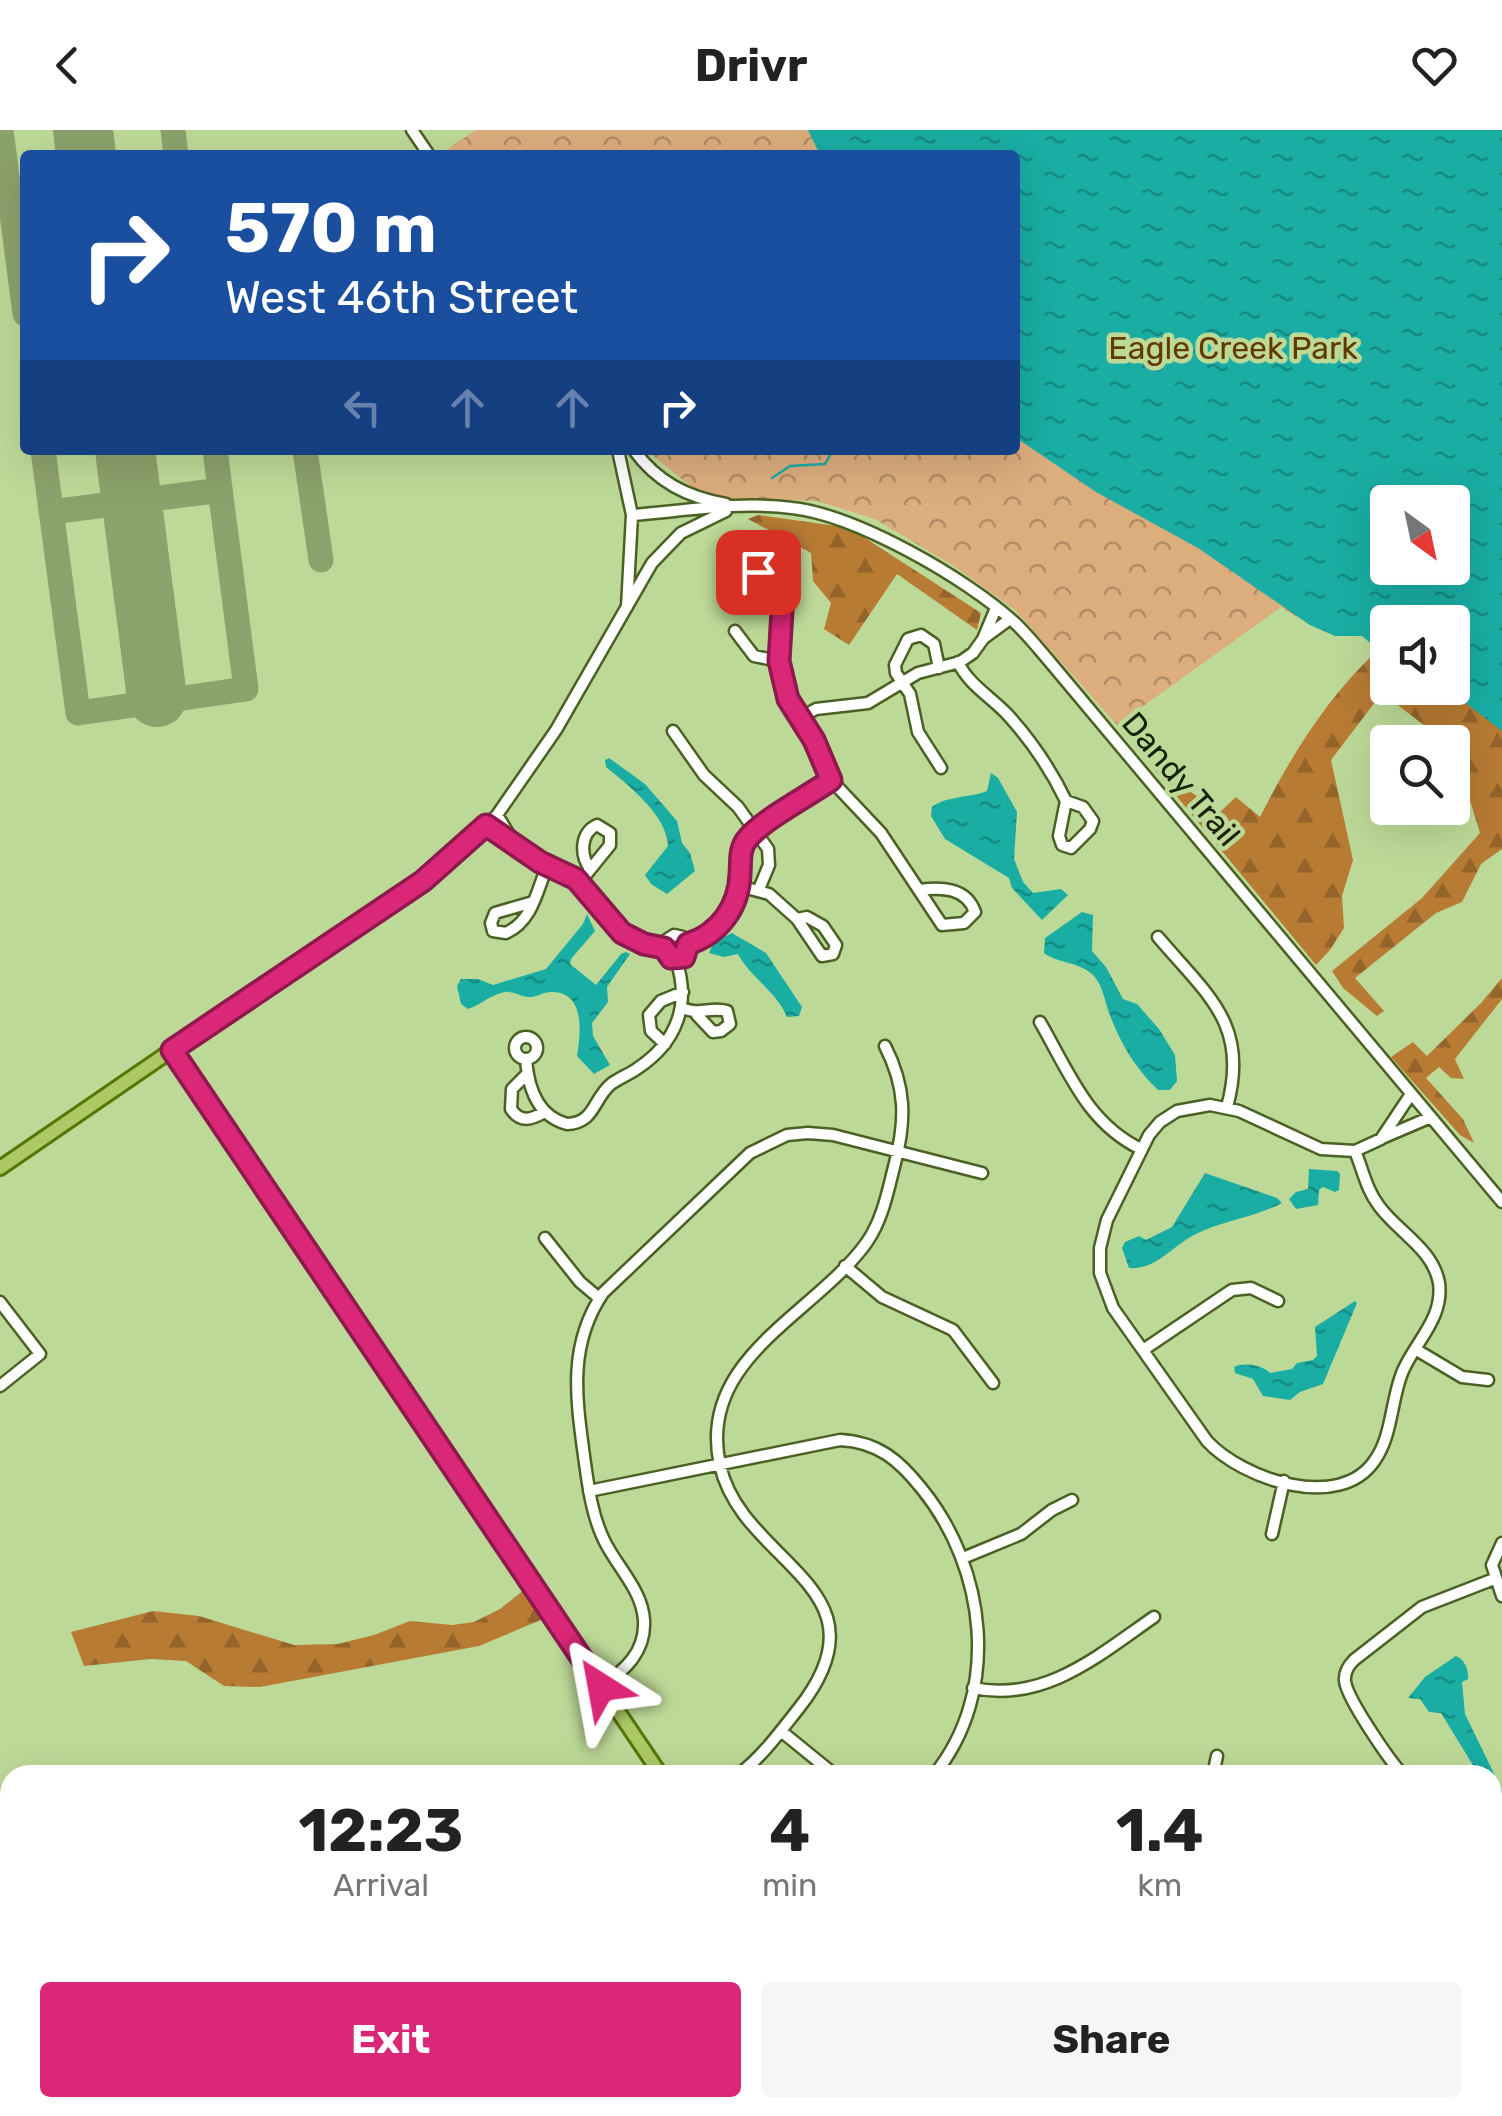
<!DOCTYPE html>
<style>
body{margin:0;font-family:Rubik,sans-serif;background:#f6f6f6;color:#222;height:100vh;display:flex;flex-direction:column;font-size:38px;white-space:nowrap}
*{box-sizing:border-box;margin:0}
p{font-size:32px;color:#767676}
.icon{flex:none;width:55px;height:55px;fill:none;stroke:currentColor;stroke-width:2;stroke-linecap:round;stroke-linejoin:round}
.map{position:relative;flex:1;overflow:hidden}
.sheet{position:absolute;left:0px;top:1635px;width:1502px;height:352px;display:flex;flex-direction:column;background:#fff;border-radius:30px 30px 0 0;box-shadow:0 10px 40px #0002}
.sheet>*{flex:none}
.guide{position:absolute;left:20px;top:20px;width:1000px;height:305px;border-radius:10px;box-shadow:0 10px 40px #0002;background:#1a4fa0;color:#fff;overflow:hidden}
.needle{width:65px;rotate:147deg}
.controls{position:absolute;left:1370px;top:355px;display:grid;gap:20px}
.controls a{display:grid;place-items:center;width:100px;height:100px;border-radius:10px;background:#fff;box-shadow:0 10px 40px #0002;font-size:50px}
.pin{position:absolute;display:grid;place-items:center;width:85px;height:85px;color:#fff;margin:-42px;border-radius:20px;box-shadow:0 5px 15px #0006}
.me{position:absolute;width:110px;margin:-55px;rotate:326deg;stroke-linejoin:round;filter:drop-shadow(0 0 8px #0008)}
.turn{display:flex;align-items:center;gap:35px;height:210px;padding:0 40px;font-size:45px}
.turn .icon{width:130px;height:130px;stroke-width:2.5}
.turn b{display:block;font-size:70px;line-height:85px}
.lanes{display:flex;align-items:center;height:95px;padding:0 40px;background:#0003;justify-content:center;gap:50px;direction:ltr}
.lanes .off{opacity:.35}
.eta{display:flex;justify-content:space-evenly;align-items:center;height:170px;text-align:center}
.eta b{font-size:60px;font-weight:700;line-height:70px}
.cta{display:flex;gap:20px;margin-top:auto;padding:20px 40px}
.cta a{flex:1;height:115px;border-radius:10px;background:#db2777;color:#fff;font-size:40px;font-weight:700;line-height:115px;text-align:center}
.cta a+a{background:#f6f6f6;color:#222}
header{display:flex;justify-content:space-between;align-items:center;height:130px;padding:0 40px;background:#fff;font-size:45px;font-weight:700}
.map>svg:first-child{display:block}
</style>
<header><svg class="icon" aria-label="back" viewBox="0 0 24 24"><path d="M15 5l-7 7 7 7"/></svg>Drivr<svg class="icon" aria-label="heart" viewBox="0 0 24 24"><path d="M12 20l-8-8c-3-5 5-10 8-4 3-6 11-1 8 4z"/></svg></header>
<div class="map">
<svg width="1502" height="1986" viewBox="0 0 1502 1986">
<defs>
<pattern id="forest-firs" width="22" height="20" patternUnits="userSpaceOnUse" patternTransform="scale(2.5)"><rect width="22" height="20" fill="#b77b34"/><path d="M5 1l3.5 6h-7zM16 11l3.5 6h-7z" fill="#94642a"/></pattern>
<pattern id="park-crowns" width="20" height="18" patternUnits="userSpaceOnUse" patternTransform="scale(2.5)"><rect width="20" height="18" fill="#dcad7d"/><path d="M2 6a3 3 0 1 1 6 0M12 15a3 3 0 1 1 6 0" fill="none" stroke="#b18c64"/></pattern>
<pattern id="water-ripples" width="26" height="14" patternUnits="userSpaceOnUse" patternTransform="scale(2.5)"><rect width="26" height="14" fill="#19ada3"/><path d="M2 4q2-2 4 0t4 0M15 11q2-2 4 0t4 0" fill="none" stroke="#158c83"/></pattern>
</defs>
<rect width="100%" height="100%" fill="#bdd997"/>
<path fill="url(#forest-firs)" d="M758,385L836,396L862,406L981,483L977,500L897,444L849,515L824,499L831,473L813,451L811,423L748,389Z
M1378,520L1387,527L1388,558H1446L1502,600V719L1481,734L1462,772L1436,783L1355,848L1384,881L1377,886L1343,858L1332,841L1422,768L1480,703L1452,612H1446L1382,563L1331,630L1353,730L1342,766L1344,798L1330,820L1316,835L1150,634L1220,682L1236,667L1260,687C1291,626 1327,567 1378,520Z
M1502,848V869L1455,929L1464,949L1451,948L1439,937L1426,948L1463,989L1474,1013L1460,1005L1391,927L1413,912L1427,926L1481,873Z
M524,1460L543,1489L479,1516L260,1557L224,1556L186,1531L151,1529L84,1536L71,1502L153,1481L199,1486L294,1515L338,1514L374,1505L410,1491L452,1495L474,1492L500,1479Z"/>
<path fill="url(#park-crowns)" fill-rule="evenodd" d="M476,0H1502L1468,571L1445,558H1452V492H1388L1362,506L1310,495L1281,477L1117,595L1015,480L954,436L875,389L817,371L727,368L699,363L646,320H1015V25H439ZM1388,372H1452V438H1388Z
M573,1978H880L886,1986H561Z"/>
<path fill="#dcad7d" d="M708,1978H750L755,1986H695Z"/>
<path fill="url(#water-ripples)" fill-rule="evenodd" d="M808,0H1502V601L1446,558H1452V492H1388L1387,527L1362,506H1335L1310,495L1198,418L1096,362L1015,307V25H820ZM1388,372H1452V438H1388Z
M609,628L645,654L677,691L682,713L690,723L695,741L667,764L651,754L645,745L668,716C667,685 628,655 606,637L605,630Z
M991,643L998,648L1017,682L1014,729L1023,752L1033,763L1061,759L1068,765L1042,790L1012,758L1009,748L945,709L931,686L932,677C946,666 969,668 987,661Z
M1082,782L1093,785L1092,821L1106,837L1123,869L1137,874L1159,899L1175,925L1177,951L1170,960H1158C1136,939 1122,916 1111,888C1105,875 1104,856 1093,845C1078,831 1059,834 1044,823L1045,808Z
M587,784L595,801L571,829L570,834L596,855L621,824L626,822L630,824L607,857L608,872L592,893L593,906L610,935L594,944L577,926C580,907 587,861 551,862C543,862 536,868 528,867C520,866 513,861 505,862C491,864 481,875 468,879L461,874L457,856L461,849H478L493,855L546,839L583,794Z
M732,803L766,823L802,877L799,886L787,887C777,862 751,848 738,824L724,827L709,823L714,812Z
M1309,1039L1337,1041L1340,1044L1339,1060L1335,1062L1323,1057L1319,1060L1318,1075L1296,1079L1289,1069L1296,1062L1308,1059Z
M1205,1043L1277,1068L1282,1073C1254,1088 1219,1091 1192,1106C1171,1118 1155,1140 1129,1138L1122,1118L1125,1112L1139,1106L1146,1110L1172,1097Z
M1355,1171L1357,1173L1323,1254L1300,1262L1290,1270L1263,1266L1253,1249L1235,1243L1234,1237C1245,1232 1262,1235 1270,1243L1292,1239L1297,1233L1313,1230L1317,1226L1315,1197Z
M1456,1526C1465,1530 1469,1540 1468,1549L1462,1552L1465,1584L1502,1660V1683C1489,1676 1492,1658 1492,1645H1479L1441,1583L1429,1582L1420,1569L1408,1568L1425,1547Z
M0,1937H10V1978H37L38,1986H0Z"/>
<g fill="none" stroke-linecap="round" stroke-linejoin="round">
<path stroke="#19ada3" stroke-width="2.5" d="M772,348L790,336L825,334L833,320"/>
<path stroke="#8ca26c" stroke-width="25" d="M1,0L25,184
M173,0L176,25
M43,320L78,583L246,559L215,320
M305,320L321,430
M51,382L214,361"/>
<path stroke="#8ca26c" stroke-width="60" d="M83,0L86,25
M125,320L157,567"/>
<g stroke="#4a6123" stroke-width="15">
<path id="minor" d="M412,0L429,25
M618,320L632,385L627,477
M634,320C657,352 687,367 726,374
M632,385C684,381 739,371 792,378C856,385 966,448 1014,492C1027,504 1038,518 1050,532L1502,1072
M759,442L777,455L783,464L779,531L793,580L814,611L831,650L881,703L942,795L964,793L975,782C966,757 941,757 919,760
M735,501L754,526L779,531
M984,508L1010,489
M958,532C968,554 991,567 1007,584C1030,609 1051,640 1066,671
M939,538L934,514L921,505L908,509L895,535L896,543L910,564L918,602L941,638
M798,589L816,579L868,573L918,543L960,532L973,523L983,509L996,478
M673,601L704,645L738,677L768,719L769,735L759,759
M1066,671L1083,677L1093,691L1090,699L1071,718L1062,715L1059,706Z
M497,685L515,714L540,732L578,750L618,801L639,813L664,818L673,829L685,826L688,816L683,807L674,805L666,810L664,818
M487,695L512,711
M580,752L610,715V703L597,695C580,703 580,725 590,739
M739,756L769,764L797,789
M533,772L495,783L491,793L493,801L506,803C532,791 537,762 547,736
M807,787L823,796L836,815L833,824L822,826L797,789Z
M1158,807C1207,865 1250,894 1227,977
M688,814C719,804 738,777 740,744C741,732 739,718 748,708C764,689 810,665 831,650
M682,878C701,886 709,876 727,881L730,894L721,901L713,902L697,885
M1040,892C1069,942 1087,993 1141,1019
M515 918a11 11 0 1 1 22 0a11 11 0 1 1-22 0Z
M665,914L651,901L649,885L661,871L683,862
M172,920L423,751L471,711L497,685L556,600L652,433L681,403L726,381
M526,929C528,957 537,986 567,994C595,993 593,969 611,954C619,948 630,944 638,938C677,912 691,874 676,830
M527,944L512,959L511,979C521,994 532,989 545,982
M1382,1008L1431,987
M1355,1021C1363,1040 1366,1059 1379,1076C1398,1102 1433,1119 1439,1153C1444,1189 1414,1213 1402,1243C1391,1271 1392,1306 1375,1330C1340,1383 1242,1349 1207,1311L1113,1178L1100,1143V1118L1107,1090L1149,1005L1160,992L1177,981L1210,975L1239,981L1321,1019L1355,1021L1381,1009L1411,964
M545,1108L580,1152L599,1168
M845,1136L882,1167L953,1200L993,1253
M0,1172L40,1224L0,1256
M1415,1219L1462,1247L1488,1250
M1143,1220L1232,1160L1251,1158L1278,1171
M589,1361L840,1310C878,1312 899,1330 922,1359C986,1438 1002,1561 934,1645
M1272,1404L1284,1351
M1502,1413L1492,1435L1502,1466
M963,1428L1021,1404L1052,1380L1072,1370
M601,1557C625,1540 646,1522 644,1490C642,1459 615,1435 603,1408C591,1382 588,1354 584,1326C576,1267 568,1215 603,1163L750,1023L787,1005L808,1003L833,1005L982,1043
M973,1558C1045,1573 1099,1525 1154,1487
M781,1601L835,1645
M738,1645C762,1627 780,1602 799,1578C894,1457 742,1435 720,1335C696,1228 816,1184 867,1112C883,1089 888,1060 895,1033C906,990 906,957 885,916
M1213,1645L1217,1626
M1403,1645C1390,1631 1347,1569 1345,1551C1344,1542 1348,1536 1354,1530L1422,1477L1494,1449
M1492,1775L1502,1785
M453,1986L466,1978
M1276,1986L1286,1978"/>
</g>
<g stroke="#557703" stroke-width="18">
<path id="major" d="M0,1038L172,920L661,1645
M882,1978L888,1986"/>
</g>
<use href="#minor" stroke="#fff" stroke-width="10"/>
<use href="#major" stroke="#adc966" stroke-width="12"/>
</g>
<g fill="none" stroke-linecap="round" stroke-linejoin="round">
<g stroke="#8e194d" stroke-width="25">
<path id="route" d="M601,1557L172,920L423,751L486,695L540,732L576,749L622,803L644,814L664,818L671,828L684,827L688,814C719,804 739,777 740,744C741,731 739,718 748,708C764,689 810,665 831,650L814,610L788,569L779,531L783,464L778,455L758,442"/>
</g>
<use href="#route" stroke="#db2777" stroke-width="18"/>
</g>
<g text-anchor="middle" stroke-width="9" stroke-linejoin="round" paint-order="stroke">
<g font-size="32" fill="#623a00" stroke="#bdd997">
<text x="1233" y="229">Eagle Creek Park</text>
</g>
<g font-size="32" fill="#182208" stroke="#bdd997">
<text transform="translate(1181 649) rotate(50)" y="11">Dandy Trail</text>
</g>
</g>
</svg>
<div class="controls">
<a><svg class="needle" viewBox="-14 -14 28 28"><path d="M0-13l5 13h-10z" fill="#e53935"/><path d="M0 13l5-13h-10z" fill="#767676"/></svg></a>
<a><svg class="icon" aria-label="sound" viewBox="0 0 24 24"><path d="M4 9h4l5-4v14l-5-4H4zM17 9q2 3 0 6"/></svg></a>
<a><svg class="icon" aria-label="search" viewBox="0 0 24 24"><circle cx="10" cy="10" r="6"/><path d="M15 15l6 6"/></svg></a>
</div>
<div class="pin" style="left:758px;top:442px;background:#d93025"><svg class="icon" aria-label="arrive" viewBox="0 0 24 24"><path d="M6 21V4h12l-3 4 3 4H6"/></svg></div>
<svg class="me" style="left:601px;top:1557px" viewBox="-20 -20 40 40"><path d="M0-17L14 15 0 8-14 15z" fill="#db2777" stroke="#fff" stroke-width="4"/></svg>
<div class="guide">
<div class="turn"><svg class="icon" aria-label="right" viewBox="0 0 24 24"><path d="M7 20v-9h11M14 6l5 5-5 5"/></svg><div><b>570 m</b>West 46th Street</div></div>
<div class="lanes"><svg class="icon off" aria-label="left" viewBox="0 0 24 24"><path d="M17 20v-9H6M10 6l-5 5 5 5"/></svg><svg class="icon off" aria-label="ahead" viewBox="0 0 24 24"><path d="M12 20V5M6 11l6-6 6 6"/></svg><svg class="icon off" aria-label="ahead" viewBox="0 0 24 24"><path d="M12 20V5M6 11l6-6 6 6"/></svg><svg class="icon" aria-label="right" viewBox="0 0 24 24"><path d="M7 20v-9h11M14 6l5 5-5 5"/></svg></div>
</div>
<section class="sheet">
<div class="eta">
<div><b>12:23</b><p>Arrival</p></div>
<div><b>4</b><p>min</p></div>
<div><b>1.4</b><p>km</p></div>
</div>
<div class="cta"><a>Exit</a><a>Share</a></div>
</section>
</div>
